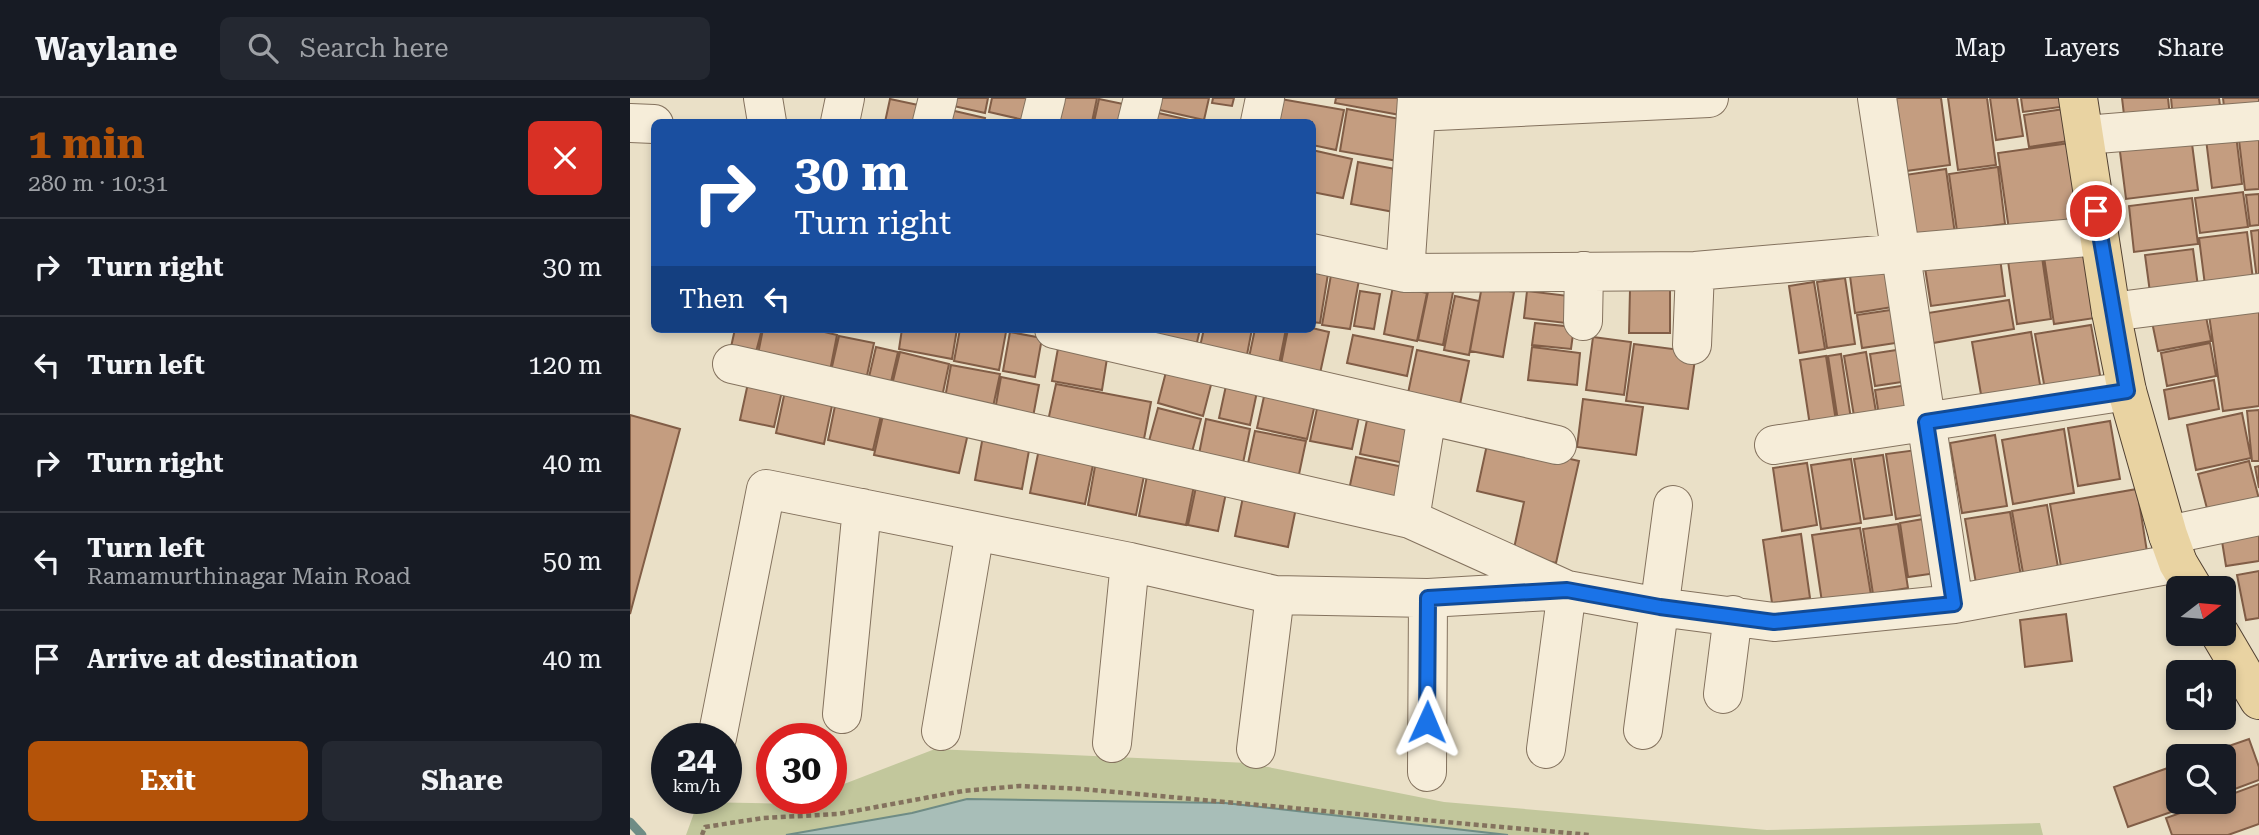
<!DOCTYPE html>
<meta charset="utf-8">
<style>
body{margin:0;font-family:"Roboto Serif",serif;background:#242831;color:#f1f3f6;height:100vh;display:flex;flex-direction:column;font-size:26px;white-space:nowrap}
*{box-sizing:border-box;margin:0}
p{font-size:23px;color:#9ea1a6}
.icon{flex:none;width:38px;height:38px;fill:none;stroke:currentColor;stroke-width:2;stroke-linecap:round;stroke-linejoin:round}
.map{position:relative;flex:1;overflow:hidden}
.sheet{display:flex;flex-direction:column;background:#171b24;width:630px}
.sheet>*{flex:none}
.banner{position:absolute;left:21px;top:21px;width:665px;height:214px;border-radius:10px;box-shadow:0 4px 10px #0003;background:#1a4fa0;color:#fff;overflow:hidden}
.needle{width:46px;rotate:74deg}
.fabs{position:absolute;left:1536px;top:478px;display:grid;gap:14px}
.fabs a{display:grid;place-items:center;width:70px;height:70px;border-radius:10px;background:#171b24;box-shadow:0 4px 10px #0003;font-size:35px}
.speed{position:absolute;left:21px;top:625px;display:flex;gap:14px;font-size:35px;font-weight:700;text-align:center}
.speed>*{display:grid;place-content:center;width:91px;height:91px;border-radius:50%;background:#171b24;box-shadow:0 4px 10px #0003;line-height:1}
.speed small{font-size:18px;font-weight:400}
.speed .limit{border:10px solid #d22;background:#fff;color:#111}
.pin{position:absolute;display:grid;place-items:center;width:60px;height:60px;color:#fff;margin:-30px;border:4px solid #fff;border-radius:50%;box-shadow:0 2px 7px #0007}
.me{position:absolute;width:77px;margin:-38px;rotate:1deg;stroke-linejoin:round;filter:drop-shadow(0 0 5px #0008)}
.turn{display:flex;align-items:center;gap:24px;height:147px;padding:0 28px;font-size:32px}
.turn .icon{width:91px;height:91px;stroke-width:2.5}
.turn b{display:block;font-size:49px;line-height:60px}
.then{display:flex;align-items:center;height:66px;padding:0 28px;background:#0003;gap:14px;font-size:26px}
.round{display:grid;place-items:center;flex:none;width:74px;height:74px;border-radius:10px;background:#242831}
.head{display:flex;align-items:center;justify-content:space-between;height:119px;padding:0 28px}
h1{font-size:42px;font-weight:700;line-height:52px;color:#b45309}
.cta{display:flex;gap:14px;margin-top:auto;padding:14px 28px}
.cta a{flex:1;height:80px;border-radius:10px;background:#b45309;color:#fff;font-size:28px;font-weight:700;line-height:80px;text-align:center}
.cta a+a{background:#242831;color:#f1f3f6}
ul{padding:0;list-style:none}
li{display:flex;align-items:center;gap:21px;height:98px;padding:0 28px;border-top:2px solid #363941}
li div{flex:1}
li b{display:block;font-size:26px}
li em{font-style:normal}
header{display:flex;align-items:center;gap:42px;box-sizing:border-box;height:98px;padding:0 35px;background:#171b24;border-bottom:2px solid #363941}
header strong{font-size:33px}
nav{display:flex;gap:38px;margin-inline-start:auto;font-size:24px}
.search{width:490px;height:63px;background:#242831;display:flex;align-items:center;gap:18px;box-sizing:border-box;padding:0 24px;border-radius:10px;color:#9ea1a6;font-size:26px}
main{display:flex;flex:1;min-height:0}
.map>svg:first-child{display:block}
</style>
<header>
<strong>Waylane</strong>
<div class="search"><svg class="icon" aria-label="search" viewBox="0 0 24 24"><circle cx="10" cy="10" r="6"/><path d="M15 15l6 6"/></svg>Search here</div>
<nav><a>Map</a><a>Layers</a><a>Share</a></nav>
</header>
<main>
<section class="sheet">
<div class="head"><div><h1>1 min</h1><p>280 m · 10:31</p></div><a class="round" style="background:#d93025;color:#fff"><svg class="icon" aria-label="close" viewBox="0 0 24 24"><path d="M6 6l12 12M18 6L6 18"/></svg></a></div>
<ul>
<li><svg class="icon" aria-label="right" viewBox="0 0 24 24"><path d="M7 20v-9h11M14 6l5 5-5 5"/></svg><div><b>Turn right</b></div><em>30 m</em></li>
<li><svg class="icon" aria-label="left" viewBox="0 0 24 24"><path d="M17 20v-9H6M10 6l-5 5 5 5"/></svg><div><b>Turn left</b></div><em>120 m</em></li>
<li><svg class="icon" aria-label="right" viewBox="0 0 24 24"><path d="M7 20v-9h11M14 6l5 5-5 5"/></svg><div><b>Turn right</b></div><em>40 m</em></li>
<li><svg class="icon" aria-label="left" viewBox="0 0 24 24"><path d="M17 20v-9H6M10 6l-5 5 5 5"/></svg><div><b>Turn left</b><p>Ramamurthinagar Main Road</p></div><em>50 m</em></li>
<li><svg class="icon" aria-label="arrive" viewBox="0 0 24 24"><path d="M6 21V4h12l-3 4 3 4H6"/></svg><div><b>Arrive at destination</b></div><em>40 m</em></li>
</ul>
<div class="cta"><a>Exit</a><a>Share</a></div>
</section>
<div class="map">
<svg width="1629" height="737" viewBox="0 0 1629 737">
<rect width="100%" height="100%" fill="#eae0c7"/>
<path fill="#c2c79c" d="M305,651L618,665L814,704L1137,732L1410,725L1413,737H878L595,705L337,701L282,715L156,737H56L68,704L165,706L179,700H201V691Z"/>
<path fill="#a8beb8" stroke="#6f8c85" stroke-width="2" d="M337,701L595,705L878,737H156L282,715Z"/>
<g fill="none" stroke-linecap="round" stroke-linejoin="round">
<path stroke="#6f8c85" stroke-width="9" d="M0,724L12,737"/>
</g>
<path fill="#c49d80" stroke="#815d46" stroke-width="2" d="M320,0H358L355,15L319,7Z
M362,0H399L394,22L359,14Z
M423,0H467L462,24H417Z
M523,0H579L574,22L521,10Z
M583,0H604L602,8L582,5Z
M645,0L714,12L706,52L682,47V24H640Z
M706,0H773L770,17L705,5Z
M1266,0H1311L1320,67L1276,73Z
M1318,0H1357L1366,67L1328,72Z
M1360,0H1387L1393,38L1366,42Z
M1391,0H1437L1438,8L1393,14Z
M1492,0H1538L1540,19L1495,25Z
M1541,0H1589L1591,15L1543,21Z
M1593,0H1629V13L1595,17Z
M260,1L293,8L290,24H255Z
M469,1L498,7L494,24H464Z
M1441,10L1445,42L1399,49L1394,17Z
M316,11L355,20L354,24H313Z
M717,11L775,22L768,63L710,53Z
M524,14L568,24H521Z
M1606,37L1612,86L1582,90L1576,41Z
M1561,38L1568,92L1496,101L1489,46Z
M1629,39V91L1615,92L1609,42Z
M1440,45L1451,122L1379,132L1368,55Z
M682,52L722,61L713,100L682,94Z
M728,64L776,73L769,115L721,106Z
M1368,69L1375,126L1327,133L1319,76Z
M1316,71L1325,136L1284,142L1275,77Z
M1613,94L1618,129L1570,135L1565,100Z
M1629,96V127L1620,128L1616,97Z
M1562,100L1568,146L1504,154L1499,108Z
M1629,132V190H1628L1621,133Z
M1617,134L1624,189L1576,195L1569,140Z
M1563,151L1569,196L1521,202L1515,157Z
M1455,153L1465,220L1424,226L1414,159Z
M1412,159L1421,221L1387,226L1378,163Z
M1370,160L1375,198L1301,208L1295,170Z
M1269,171L1275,207L1225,215L1220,178Z
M682,173L698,176L690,225L682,224Z
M701,177L729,182L720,231L692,227Z
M1215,180L1225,246L1197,250L1187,184Z
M1184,184L1195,251L1169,255L1159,188Z
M763,188L797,195L787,243L754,236Z
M852,188L884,194L873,259L840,253Z
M799,189L823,194L813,247L788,242Z
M1000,192H1040V235H999Z
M730,193L750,196L744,231L724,228Z
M897,193L947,199L944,226L894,220Z
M825,198L849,203L839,257L814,252Z
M1379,202L1384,231L1303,245L1298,215Z
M1574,209L1581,243L1528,253L1521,219Z
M1274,210L1279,243L1232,250L1227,217Z
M1629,210V308L1593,313L1579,217Z
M905,225L944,229L941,251L902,247Z
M1461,227L1472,288L1416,297L1405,236Z
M682,230L699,234L689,280L650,271L658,231Z
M105,231H132L126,254L101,249Z
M133,231H182L207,237L200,273L128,256Z
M272,231H327L322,261L269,251Z
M330,231L376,234L369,272L324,263Z
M530,231H570L565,253L527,245Z
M574,231H622L615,267L568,257Z
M625,231H656L648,271L618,264Z
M380,234L412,240L405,279L373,273Z
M1401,234L1412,298L1353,308L1342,244Z
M723,237L783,249L777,278L717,265Z
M209,238L244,245L236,282L201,273Z
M963,239L1001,244L994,297L956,292Z
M429,245L478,254L472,292L422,283Z
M1580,245L1586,278L1537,288L1531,255Z
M1004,246L1066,254L1058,311L996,303Z
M246,249L268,254L261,284L239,279Z
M902,249L950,255L947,287L898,282Z
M1280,250L1285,282L1245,288L1240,256Z
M787,252L839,263L829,311L777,300Z
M270,254L319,266L312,299L262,287Z
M1236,254L1247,320L1225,324L1214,258Z
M1211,256L1221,321L1208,323L1198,258Z
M1196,258L1207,330L1181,334L1170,262Z
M321,267L370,276L363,309L315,300Z
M537,270L582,283L573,318L528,305Z
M371,279L409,287L403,319L365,312Z
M1584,282L1589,311L1539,321L1534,292Z
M597,283L628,289L620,327L589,320Z
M118,285L152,293L144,329L110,322Z
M426,286L521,304L514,341L418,323Z
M1284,286L1289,318L1250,324L1245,292Z
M155,293L203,303L194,346L146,335Z
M635,294L685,306L677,341L627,330Z
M953,301L1013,309L1006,357L947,349Z
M206,303L252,313L243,352L198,342Z
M688,306L730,314L722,351L680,343Z
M528,310L571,321L562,354L519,343Z
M1629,312V363H1622L1617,313Z
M254,313L339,331L329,375L244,357Z
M1612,315L1621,360L1566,372L1557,327Z
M0,317L50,331L0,516Z
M576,321L620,331L613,365L569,356Z
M737,322L791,334L784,367L730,356Z
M1480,323L1490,381L1448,388L1438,330Z
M1434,331L1444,395L1383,406L1372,342Z
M625,333L676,343L668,381L617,370Z
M1365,337L1377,408L1332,415L1320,345Z
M353,338L400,347L392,391L345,382Z
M858,342L949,363L926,465L883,455L894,404L847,393Z
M409,351L464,362L455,406L400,395Z
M1294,351L1304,415L1266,421L1256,356Z
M1253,357L1262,417L1234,421L1224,361Z
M726,359L778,370L771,403L719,392Z
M1221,361L1231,425L1191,431L1181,367Z
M466,363L515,373L506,417L458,407Z
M1619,363L1629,401L1580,422L1568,376Z
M1177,365L1187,427L1152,433L1143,370Z
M1629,368V390L1625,369Z
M518,373L565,383L556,427L509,418Z
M566,389L596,395L588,433L558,427Z
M1507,391L1518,460L1432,474L1420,406Z
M613,399L666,410L658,449L605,438Z
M1417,407L1428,469L1393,475L1382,413Z
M1380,414L1392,484L1347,491L1335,421Z
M1299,420L1307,475L1278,479L1270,425Z
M1268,426L1278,490L1243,496L1233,431Z
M1230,430L1241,497L1192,504L1182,437Z
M1629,432V463L1596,468L1591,437Z
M1171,436L1180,500L1142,505L1133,442Z
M1629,473V520L1616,522L1607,477Z
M1436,516L1442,563L1395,569L1390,522Z
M1619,641L1629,669V682L1594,695V658H1570Z
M1549,666V704H1570L1498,729L1484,689Z
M1629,686V726L1598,737H1542L1536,720L1581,704H1594V699Z"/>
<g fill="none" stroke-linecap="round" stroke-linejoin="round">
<g stroke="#84725e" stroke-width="40">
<path id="minor" d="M133,0L137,24
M1247,0L1324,506
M786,14L1079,0
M210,24L215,0
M302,24L308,0
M410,24L416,0
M507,24L513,0
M630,24L635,0
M0,25L24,26
M1455,37L1629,23
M682,155L775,175L1065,173L1469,138
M775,175L787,0
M1481,214L1629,195
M953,223L954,173
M424,231L927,347
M1062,247L1065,173
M102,266L780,421L937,492L1029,509L1144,524L1324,506L1548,465
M1144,347L1497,293
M780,421L797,317
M1538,437L1629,418
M1093,596L1103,517
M212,616L232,410
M1013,632L1043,407
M311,633L345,433
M87,640L136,391L500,464L645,497L798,500L937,492L916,651
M482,645L500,464
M626,651L645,497
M797,674L798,500"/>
</g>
<g stroke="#524132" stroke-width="40">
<path id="major" d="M1448,0L1481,214L1497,293L1538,437L1548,465L1563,490
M1590,536L1629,602"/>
</g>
<path stroke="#84725e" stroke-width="4.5" stroke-dasharray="5 3.5" stroke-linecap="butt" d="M72,737L75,729L133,720L208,716L333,693L390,688L452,691L960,737"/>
<use href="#minor" stroke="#f6edd9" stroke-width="38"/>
<use href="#major" stroke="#e9d3a2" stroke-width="38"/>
</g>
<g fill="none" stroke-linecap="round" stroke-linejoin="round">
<g stroke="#114b97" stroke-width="18">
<path id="route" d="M797,624L798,500L937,492L1030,509L1144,524L1324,506L1296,324L1497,293L1466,113"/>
</g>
<use href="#route" stroke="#1a73e8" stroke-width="12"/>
</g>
</svg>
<div class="fabs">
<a><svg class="needle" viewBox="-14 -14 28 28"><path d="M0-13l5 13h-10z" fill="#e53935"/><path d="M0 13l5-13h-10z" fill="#9ea1a6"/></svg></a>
<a><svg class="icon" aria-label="sound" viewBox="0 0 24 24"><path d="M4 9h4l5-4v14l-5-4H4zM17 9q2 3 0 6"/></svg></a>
<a><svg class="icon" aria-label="search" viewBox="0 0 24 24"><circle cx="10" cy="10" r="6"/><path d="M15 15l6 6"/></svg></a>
</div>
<div class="speed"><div>24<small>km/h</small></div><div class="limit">30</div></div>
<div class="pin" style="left:1466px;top:113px;background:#d93025"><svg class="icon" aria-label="arrive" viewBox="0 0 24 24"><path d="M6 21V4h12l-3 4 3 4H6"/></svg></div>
<svg class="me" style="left:797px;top:624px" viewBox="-20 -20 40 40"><path d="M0-17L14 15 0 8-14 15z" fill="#1a73e8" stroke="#fff" stroke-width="4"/></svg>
<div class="banner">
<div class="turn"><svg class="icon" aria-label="right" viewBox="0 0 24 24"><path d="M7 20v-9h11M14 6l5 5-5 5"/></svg><div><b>30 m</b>Turn right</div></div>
<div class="then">Then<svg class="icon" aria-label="left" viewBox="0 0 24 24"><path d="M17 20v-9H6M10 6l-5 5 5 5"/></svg></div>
</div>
</div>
</main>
